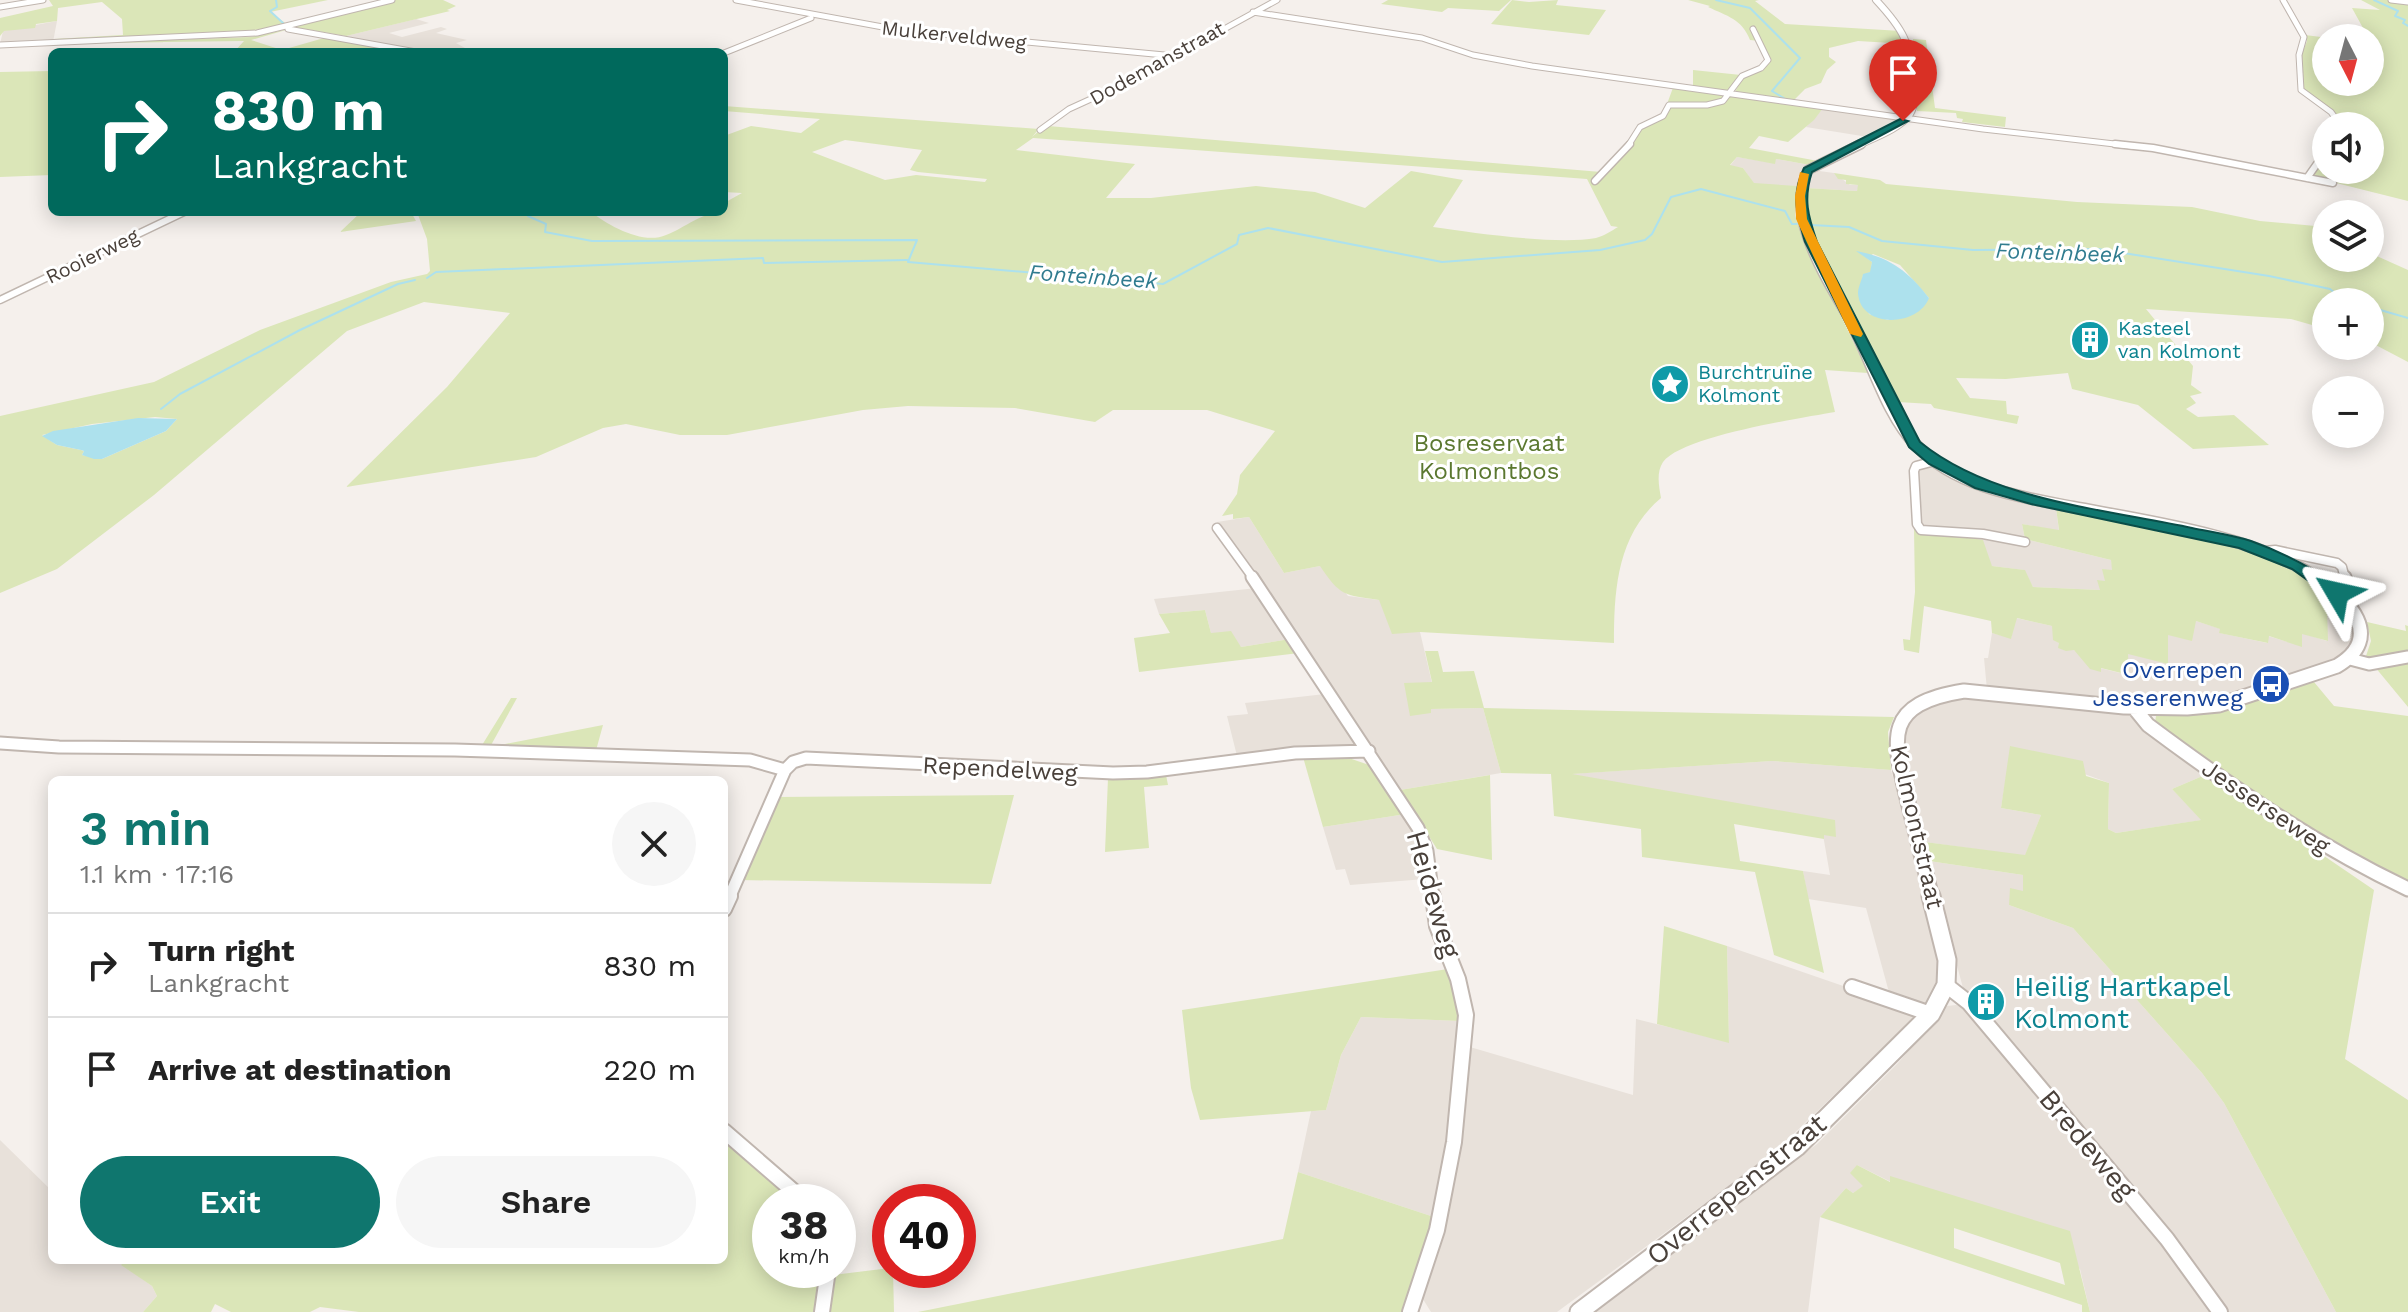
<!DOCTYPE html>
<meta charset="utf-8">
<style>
body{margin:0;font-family:"Work Sans",sans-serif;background:#f6f6f6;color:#222;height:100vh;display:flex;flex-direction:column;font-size:30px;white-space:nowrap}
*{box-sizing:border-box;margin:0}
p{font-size:26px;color:#767676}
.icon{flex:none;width:44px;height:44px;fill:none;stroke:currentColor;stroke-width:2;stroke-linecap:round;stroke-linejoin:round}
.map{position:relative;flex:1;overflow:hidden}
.sheet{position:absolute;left:48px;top:776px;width:680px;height:488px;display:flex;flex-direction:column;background:#fff;border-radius:12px;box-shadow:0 4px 20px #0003}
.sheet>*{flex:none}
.top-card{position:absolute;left:48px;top:48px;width:680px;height:168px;border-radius:12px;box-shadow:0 4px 20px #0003;background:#00695c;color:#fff;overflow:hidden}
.needle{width:52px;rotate:174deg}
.tools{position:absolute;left:2312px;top:24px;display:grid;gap:16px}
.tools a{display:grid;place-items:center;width:72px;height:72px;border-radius:50%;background:#fff;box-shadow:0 4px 20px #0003;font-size:40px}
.speed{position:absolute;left:752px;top:1184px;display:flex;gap:16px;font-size:40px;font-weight:700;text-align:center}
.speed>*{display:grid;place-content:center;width:104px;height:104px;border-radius:50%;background:#fff;box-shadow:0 4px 20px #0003;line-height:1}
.speed small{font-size:20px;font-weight:400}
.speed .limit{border:12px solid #d22;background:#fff;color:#111}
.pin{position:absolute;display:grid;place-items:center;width:68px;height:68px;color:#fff;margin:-82px -34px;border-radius:50% 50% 50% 0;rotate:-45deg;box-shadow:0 0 8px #0007}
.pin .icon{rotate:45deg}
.me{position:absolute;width:88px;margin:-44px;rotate:306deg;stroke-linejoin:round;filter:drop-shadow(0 0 6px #0008)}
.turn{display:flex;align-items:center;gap:28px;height:168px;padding:0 32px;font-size:36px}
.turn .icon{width:104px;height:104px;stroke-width:2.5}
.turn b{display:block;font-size:56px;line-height:68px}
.round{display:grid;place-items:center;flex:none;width:84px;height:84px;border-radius:42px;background:#f6f6f6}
.headline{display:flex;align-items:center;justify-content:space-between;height:136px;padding:0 32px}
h1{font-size:48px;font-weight:600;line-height:60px;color:#0f766e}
.action{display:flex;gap:16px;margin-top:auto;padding:16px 32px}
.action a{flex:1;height:92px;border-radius:48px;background:#0f766e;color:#fff;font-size:32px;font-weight:600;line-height:92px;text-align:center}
.action a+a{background:#f6f6f6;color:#222}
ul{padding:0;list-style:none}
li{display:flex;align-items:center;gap:24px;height:104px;padding:0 32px;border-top:2px solid #e0e0e0}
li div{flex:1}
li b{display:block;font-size:30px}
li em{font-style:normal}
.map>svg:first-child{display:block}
</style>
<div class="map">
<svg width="2408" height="1312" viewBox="0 0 2408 1312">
<rect width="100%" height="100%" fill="#f5f0ec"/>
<path fill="#e8e1da" d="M416,19L429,23L389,33L402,37L441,27L447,29L436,33L467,40L456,43L465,48L450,52H422L346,36Z
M57,21L53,42L0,44L3,31Z
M1823,108L1901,119L1868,137L1806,127Z
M1737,157L1774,163L1776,159L1810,165L1802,171L1795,191L1754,184L1743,168L1730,166Z
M1812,170L1834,173L1850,185H1859L1857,191L1805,188Z
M1929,466L2056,508L2059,531L2022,524L2025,539L2111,560L2113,570L2100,590L2033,587L2024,570L1992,566L1923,531L1920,523L1916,475L1918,468Z
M1249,517L1284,573L1325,565L1348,596L1379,600L1420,632L1432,683L1431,709L1483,708L1501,773L1400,790L1295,630L1217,522Z
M1257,588L1290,639L1241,647L1211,633L1205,610L1159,614L1154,599Z
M2326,608L2347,613L2354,642L2350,653L2330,664L2196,704L1987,690L1984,658H1988L1992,633L2011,638L2016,618L2052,626L2060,646L2074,650L2100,668L2128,675V654L2196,621L2221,629L2220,633L2267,643L2268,636L2302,646V633L2327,641Z
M1325,694L1355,740V744L1237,756L1227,716L1248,714L1245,703Z
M1959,695L2117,710L2129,715L2205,775L2172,789L2202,820L2116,833L2108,829L2109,783L2011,747L2001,808L2041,815L2025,856L1925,842L1901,752L1903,727L1916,711Z
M1772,761L1891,770L1922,880L1942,962L1933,996L1924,1008L1890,996L1866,908L1808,899L1803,871L1830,875L1823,835L1569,774Z
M1406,814L1422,847L1425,879L1350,885L1345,869L1336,870L1323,827Z
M1929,861L2023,875V891L2009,905L2073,928L2202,1073L2224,1103L2336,1312H2227L1963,988Z
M1727,946L1907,1008L1915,1017L1776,1151L1557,1312H1431L1421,1296L1459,1141L1470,1047L1633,1095L1636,1019L1729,1042Z
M1956,1005L1965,1007L2106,1174L2213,1312H2090L2080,1269L1890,1177L1891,1182L1857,1165L1864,1186L1853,1193L1846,1188L1820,1217L1808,1312H1595L1817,1144L1898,1063L1947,1006Z
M1361,1017L1460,1021L1449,1145L1434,1217L1298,1172L1311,1111L1326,1110L1341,1055Z
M0,1140L52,1191V1260H116L152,1286L157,1296L143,1312H0Z"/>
<path fill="#dbe6b8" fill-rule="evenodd" d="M49,0H328L270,12L288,25C210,39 132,34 53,42L54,39L123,35L122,19L102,2L58,8L57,21L36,24L35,28L4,31L0,36V18L53,6Z
M396,0H443L456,6L447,10L450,11L346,36L293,27Z
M1388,0H1511L1499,11L1448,8L1442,12L1381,4Z
M1512,0L1529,2L1558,0L1556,5L1606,10L1589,35L1491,24Z
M1688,0H1759L1755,1L1785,24L1901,31L1907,44L1858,41L1829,48V57L1836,62L1827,70L1821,83L1805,89L1792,102L1735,92L1742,78L1763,68L1769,61L1760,41L1750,40C1742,19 1727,16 1708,7L1710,6Z
M2361,0H2408V201L2312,177L2326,155V170H2370V126H2342L2304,89L2302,54L2307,41L2305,35L2329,38H2326V82H2370V38H2347L2338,26L2363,28L2352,8L2380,10Z
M284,30L409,52H234L244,41L84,43L250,37ZM286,30L324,38L282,50L251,40Z
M1913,39L1926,40L1935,108L2006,117L2005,127L1962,122L1963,119L1957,118L1956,113L1917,111Z
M1693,70L1741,75L1731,90L1723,91L1727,94L1722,101L1708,106L1725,102L1731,94L1823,108L1814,120L1788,142L1759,136L1749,148L1818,161L1810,165L1776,159L1775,164L1737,157L1730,165L1743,168L1754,183L1797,186L1795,215L1798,225L1868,373L1825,370L1835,412C1801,418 1682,436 1663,462C1656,473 1659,486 1661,498C1617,535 1614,590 1614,643L1420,632L1392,634L1379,600C1344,595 1340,596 1320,566L1284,573L1249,517L1233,519V514L1222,516L1237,494L1240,475L1275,431L1207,410H1113L1095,422L1015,408L908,406L863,410L727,435H680L626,424L603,428L536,457L346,487L447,387L510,313L424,302L347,331L154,495L57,569L0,593V416L154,382L260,330L391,282L427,274L430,271L427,239L417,212H591C609,226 643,245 666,235C687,227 701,212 724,212V203L742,193L724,192V136L751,126L801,133L820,119L724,111V106L1039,129L1032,137L1049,122L1068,112L1048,126L1601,172L1594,179L1598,180L1636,139L1644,125L1659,120L1675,104H1667L1674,85L1721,91L1693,86ZM1033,138L1587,179L1611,226L1618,227C1611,231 1604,236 1596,238C1556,245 1475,233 1433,227L1463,180L1411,171L1365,208L1315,192L1256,186L1151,198H1106L1135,164L1016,150ZM845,140L922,150L910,170L918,172L987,179L985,182L916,175L885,180L812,152ZM155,417L177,419L166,431L102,459L82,455L84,451L81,450L57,445L42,435L92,424Z
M52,71V175L0,177V72Z
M1834,173L1880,180L1886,184L2077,202L2192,207L2260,221L2326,227V234L2314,233L2326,238V258H2370V253L2408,270V362L2370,342V302H2326V329L2291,319L2146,309L2193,366L2191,385L2202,393L2190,396L2196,403L2186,409L2198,417L2234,415L2269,445L2193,449L2138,405L2072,389L2068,373L2006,379L1956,378L1970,398L2006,401L2007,414L2019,416L2017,424L1934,408L1931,404L1898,402L1806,220V188L1857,191L1858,185L1846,184V180L1838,179ZM1873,254L1900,265L1929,298L1888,320L1869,314L1861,285L1863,275L1871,272L1872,262L1867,258Z
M361,212H411L416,221L340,232Z
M2056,508C2126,522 2269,540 2321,585C2331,593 2338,604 2347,613L2327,608L2328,641L2302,634V647L2269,636L2268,643L2219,633L2220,629L2196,621L2192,641L2168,635V664L2128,654L2129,675L2101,668V672L2090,669L2074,650L2066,651L2058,648L2059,643L2053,640L2052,626L2017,618L2011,639L1992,633L1991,621L1924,606L1919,653L1904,650L1903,639L1910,640L1915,592L1914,529L1983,540L1992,566L2025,570L2033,587L2100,590L2097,580L2105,581L2102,569L2112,570L2111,560L2025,539L2022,524L2059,530Z
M1205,610L1211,633L1231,631L1241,647L1290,639L1299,653L1139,672L1134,638L1170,633L1159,614Z
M2367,622L2406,631L2405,625L2408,626V652L2365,659L2371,641Z
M1425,651H1438L1443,672L1474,671L1484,708L1894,717L1888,732L1891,770L1772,761L1572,774L1835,820L1836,837L1824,835V839L1734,824L1740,861L1803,871L1824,973L1774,955L1755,872L1642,857L1641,829L1554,816L1551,774L1501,773L1483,708L1431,709V713L1410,716L1404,683L1432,682Z
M2408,661V707L2375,667Z
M2314,682L2334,706L2408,716V885L2296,825L2155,722L2156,716L2164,714L2220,711Z
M511,698H517L490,747L603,725L595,754L479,750Z
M2010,746L2083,761L2086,776L2109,783L2108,829L2116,833L2201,820L2172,789L2205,775L2374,890L2345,1059L2408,1100V1312H2336L2224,1103L2202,1073L2073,928L2009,905L2010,888L2023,891V875L1929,861L1925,842L2025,855L2041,815L2001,808Z
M1343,756L1372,766L1406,814L1323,827L1303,757Z
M1166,775L1168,785L1144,787L1149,848L1105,852L1108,778Z
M1490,775L1492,860L1437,849L1400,790Z
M1014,795L991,884L739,880L777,797Z
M1664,926L1727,946L1729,1043L1657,1024Z
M1448,969L1454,985L1460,1021L1361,1017L1341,1055L1326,1110L1200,1120L1191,1088L1182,1010Z
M724,1142L779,1187L792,1202H770V1270H821L814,1312H359L320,1307L310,1312H231L215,1304L211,1312H143L157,1296L152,1286L121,1265L126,1260H724Z
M1857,1165L1890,1182V1176L2070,1231L2090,1312H2082V1305L1820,1217L1846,1188L1853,1193L1863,1186L1850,1173ZM1954,1228L2060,1263L2065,1285L1954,1248Z
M1298,1172L1434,1217L1403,1312H918L1283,1239Z
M890,1268L893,1270L894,1312H827L833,1275Z"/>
<path fill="#ade1ed" d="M1856,251C1890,257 1909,272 1929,298C1918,327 1860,329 1858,293C1858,287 1862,280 1863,274L1870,272L1872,262Z
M138,418L177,419L166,431L102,459H94L82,455L84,451L81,450L57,445L42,436L53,431Z"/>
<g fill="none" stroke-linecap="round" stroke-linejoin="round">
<path stroke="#ade1ed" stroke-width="2" d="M276,0L277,7L270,11L283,23
M1716,0L1750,8L1800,58L1772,91L1787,100
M2374,0L2398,11L2395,16L2405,20L2403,23L2408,26
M530,212L528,216L546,224L545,232L592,241L917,240L908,262L1163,284L1237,244L1239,235L1268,228L1442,262L1600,250L1645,240L1652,234L1671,197L1701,189L1785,211L1792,224H1797
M1811,225L1849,227L1882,241L1973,250L2098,249L2269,276L2330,289L2341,298L2354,302
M427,278L436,272L763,258L764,263L907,260
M2370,307L2408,318
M161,409L180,394L300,330L398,284L415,280"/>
<g stroke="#c0b6af" stroke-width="7">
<path id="minor-far4" d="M736,0L899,30L1175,56
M2283,0L2304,37L2299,55L2301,90L2331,112L2341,126
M2391,0L2408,2
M0,7L43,0
M1253,12L1422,38L1473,55L1532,66L1983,129L2132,146
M288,29L416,52
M0,45L257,33L392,0
M724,53L811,18
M1040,130L1069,109L1126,83L1277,0
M1628,146L1640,127L1663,116L1669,105H1707L1723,101L1742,76L1761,68L1768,60L1753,29"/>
</g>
<g stroke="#c0b6af" stroke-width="9">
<path id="minor-far3" d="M2115,144L2153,148L2333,183
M2307,178L2326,151
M1595,181L1630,144
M0,300L184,212"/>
</g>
<g stroke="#c0b6af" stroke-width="11">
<path id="minor-far2" d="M1935,461L1916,466L1914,471L1917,524L1921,530L1983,534L2025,542
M1217,528L1254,579
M2264,551L2275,550L2337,563L2342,567L2345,579"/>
</g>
<g stroke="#c0b6af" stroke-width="15">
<path id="minor-far1" d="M1252,577L1418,828L1427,851L1433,898
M2344,599L2350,596L2345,577
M2350,659L2369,664L2408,657
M0,743L59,747L455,750L750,760L785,770
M729,898L785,770L793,762L806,758L1113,773L1147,772L1295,753L1369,751"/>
</g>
<g stroke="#c0b6af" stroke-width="18">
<path id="minor" d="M724,909L730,896
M1946,985L1969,1003L2167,1239L2220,1312
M1852,987L1931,1014
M724,1131L806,1202
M822,1312L828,1270
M1410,1312L1437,1230L1454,1142L1466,1015L1458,979L1437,926L1433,896"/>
</g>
<g stroke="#c0b6af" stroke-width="8">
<path id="tertiary-far4" d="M1857,146C1873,138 1900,129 1910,114C1916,105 1914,93 1913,83C1911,43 1903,29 1876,0"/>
</g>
<g stroke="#c0b6af" stroke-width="11">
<path id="tertiary-far3" d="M1857,334C1834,289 1781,219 1808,170L1861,144"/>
</g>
<g stroke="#c0b6af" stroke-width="13">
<path id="tertiary-far2" d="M1856,332C1874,368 1888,416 1916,445C1955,487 2020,497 2073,507C2148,521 2256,536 2319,579"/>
</g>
<g stroke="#c0b6af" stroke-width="17">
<path id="tertiary-far1" d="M2135,709L2148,725C2231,787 2314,844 2408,889
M1932,898C1924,866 1916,834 1908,802C1892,737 1883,704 1964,691L2124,707L2187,708L2219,705L2337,666C2386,637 2348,599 2316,577"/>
</g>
<g stroke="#c0b6af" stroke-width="21">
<path id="tertiary" d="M1579,1312L1797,1147L1931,1014L1946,985L1947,960L1931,896"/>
</g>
<use href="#minor-far4" stroke="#fff" stroke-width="5"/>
<use href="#minor-far3" stroke="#fff" stroke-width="6"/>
<use href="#minor-far2" stroke="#fff" stroke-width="8"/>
<use href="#minor-far1" stroke="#fff" stroke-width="11"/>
<use href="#minor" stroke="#fff" stroke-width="14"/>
<use href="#tertiary-far4" stroke="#fff" stroke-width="6"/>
<use href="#tertiary-far3" stroke="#fff" stroke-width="8"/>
<use href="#tertiary-far2" stroke="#fff" stroke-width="10"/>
<use href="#tertiary-far1" stroke="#fff" stroke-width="13"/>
<use href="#tertiary" stroke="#fff" stroke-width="17"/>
</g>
<path fill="#0f766e" stroke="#0a4d48" stroke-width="2" d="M1900,119L1908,121L1812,172C1803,199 1808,216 1817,242L1920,442C1991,500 2103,509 2192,528C2211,532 2232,535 2251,541C2285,553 2314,569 2343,589L2346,593L2343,597H2331L2292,569L2239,548L2031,504L1975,488L1929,464L1909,447L1805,242C1797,215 1791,195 1804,168Z"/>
<path fill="#f59e0b" d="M1800,172L1809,174L1805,196L1807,219L1863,334L1861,337L1850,334L1796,219L1795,196Z"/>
<defs>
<g id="building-disc" transform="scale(2)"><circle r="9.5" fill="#0f9aa8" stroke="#fff"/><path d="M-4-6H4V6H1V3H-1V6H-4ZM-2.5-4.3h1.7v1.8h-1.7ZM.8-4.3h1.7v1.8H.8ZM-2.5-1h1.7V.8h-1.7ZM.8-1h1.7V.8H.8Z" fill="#fff"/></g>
<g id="sight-disc" transform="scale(2)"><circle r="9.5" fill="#0f9aa8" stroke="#fff"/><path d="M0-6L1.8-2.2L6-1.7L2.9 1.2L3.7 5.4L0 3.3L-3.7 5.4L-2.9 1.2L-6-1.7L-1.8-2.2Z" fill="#fff"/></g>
<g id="bus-disc" transform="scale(2)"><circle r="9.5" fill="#1a4fb4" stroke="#fff"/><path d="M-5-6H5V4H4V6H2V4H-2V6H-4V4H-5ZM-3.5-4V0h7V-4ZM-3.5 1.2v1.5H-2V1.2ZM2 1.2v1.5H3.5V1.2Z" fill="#fff"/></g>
</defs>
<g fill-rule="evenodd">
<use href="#building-disc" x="2090" y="340"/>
<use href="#sight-disc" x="1670" y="384"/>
<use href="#bus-disc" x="2271" y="684"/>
<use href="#building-disc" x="1986" y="1002"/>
</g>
<g text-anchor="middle" stroke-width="6" stroke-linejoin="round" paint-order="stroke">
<g font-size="20" fill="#49403a" stroke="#fff">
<text transform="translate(954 35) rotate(6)" y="7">Mulkerveldweg</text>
<text transform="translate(1157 63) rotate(-29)" y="7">Dodemanstraat</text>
<text transform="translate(92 256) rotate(-26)" y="7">Rooierweg</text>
</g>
<g font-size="20" fill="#0d838f" stroke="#fff" text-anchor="start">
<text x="2118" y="335">Kasteel<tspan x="2118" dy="23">van Kolmont</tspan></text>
<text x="1698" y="379">Burchtruïne<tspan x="1698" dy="23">Kolmont</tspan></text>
</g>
<g font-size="22" font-style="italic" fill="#307c8f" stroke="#fff">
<text transform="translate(2060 252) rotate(2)" y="8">Fonteinbeek</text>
<text transform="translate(1093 276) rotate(4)" y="8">Fonteinbeek</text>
</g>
<g font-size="24" fill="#5b7830" stroke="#fff">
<text x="1489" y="451">Bosreservaat<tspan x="1489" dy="28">Kolmontbos</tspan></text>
</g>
<g font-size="24" fill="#164399" stroke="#fff" text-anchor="end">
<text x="2243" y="678">Overrepen<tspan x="2243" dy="28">Jesserenweg</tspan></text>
</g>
<g font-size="24" fill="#49403a" stroke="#fff">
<text transform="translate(1000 769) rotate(3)" y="8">Rependelweg</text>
<text transform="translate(2266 807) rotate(34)" y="8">Jesserseweg</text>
<text transform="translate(1917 827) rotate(77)" y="8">Kolmontstraat</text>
</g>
<g font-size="28" fill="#49403a" stroke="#fff">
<text transform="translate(1434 894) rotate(74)" y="10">Heideweg</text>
<text transform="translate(2088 1144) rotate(50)" y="10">Bredeweg</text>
<text transform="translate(1736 1189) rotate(-39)" y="10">Overrepenstraat</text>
</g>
<g font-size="28" fill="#0d838f" stroke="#fff" text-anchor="start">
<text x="2014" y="996">Heilig Hartkapel<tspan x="2014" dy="32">Kolmont</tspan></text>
</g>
</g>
</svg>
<div class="tools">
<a><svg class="needle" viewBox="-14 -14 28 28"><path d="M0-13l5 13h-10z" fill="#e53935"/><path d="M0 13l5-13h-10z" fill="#767676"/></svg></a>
<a><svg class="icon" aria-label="sound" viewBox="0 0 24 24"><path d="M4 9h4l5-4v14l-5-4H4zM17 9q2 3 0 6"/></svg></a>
<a><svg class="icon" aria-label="layers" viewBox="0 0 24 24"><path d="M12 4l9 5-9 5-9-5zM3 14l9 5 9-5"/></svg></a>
<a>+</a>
<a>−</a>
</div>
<div class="speed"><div>38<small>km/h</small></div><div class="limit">40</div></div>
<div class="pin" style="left:1903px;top:121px;background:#d93025"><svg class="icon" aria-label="arrive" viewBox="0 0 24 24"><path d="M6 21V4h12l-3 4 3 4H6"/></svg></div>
<svg class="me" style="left:2337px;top:593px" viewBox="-20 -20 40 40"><path d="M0-17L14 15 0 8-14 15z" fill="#0f766e" stroke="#fff" stroke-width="4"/></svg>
<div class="top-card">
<div class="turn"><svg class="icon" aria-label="right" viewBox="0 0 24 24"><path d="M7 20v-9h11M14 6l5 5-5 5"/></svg><div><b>830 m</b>Lankgracht</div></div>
</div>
<section class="sheet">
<div class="headline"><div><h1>3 min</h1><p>1.1 km · 17:16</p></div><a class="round"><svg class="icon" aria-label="close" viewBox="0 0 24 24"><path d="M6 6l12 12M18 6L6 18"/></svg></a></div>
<ul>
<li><svg class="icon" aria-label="right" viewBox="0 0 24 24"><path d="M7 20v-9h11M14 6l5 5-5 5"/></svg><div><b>Turn right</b><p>Lankgracht</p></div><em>830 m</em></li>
<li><svg class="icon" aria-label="arrive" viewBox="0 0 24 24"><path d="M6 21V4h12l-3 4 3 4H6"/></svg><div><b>Arrive at destination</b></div><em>220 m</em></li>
</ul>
<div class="action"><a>Exit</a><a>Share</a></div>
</section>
</div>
